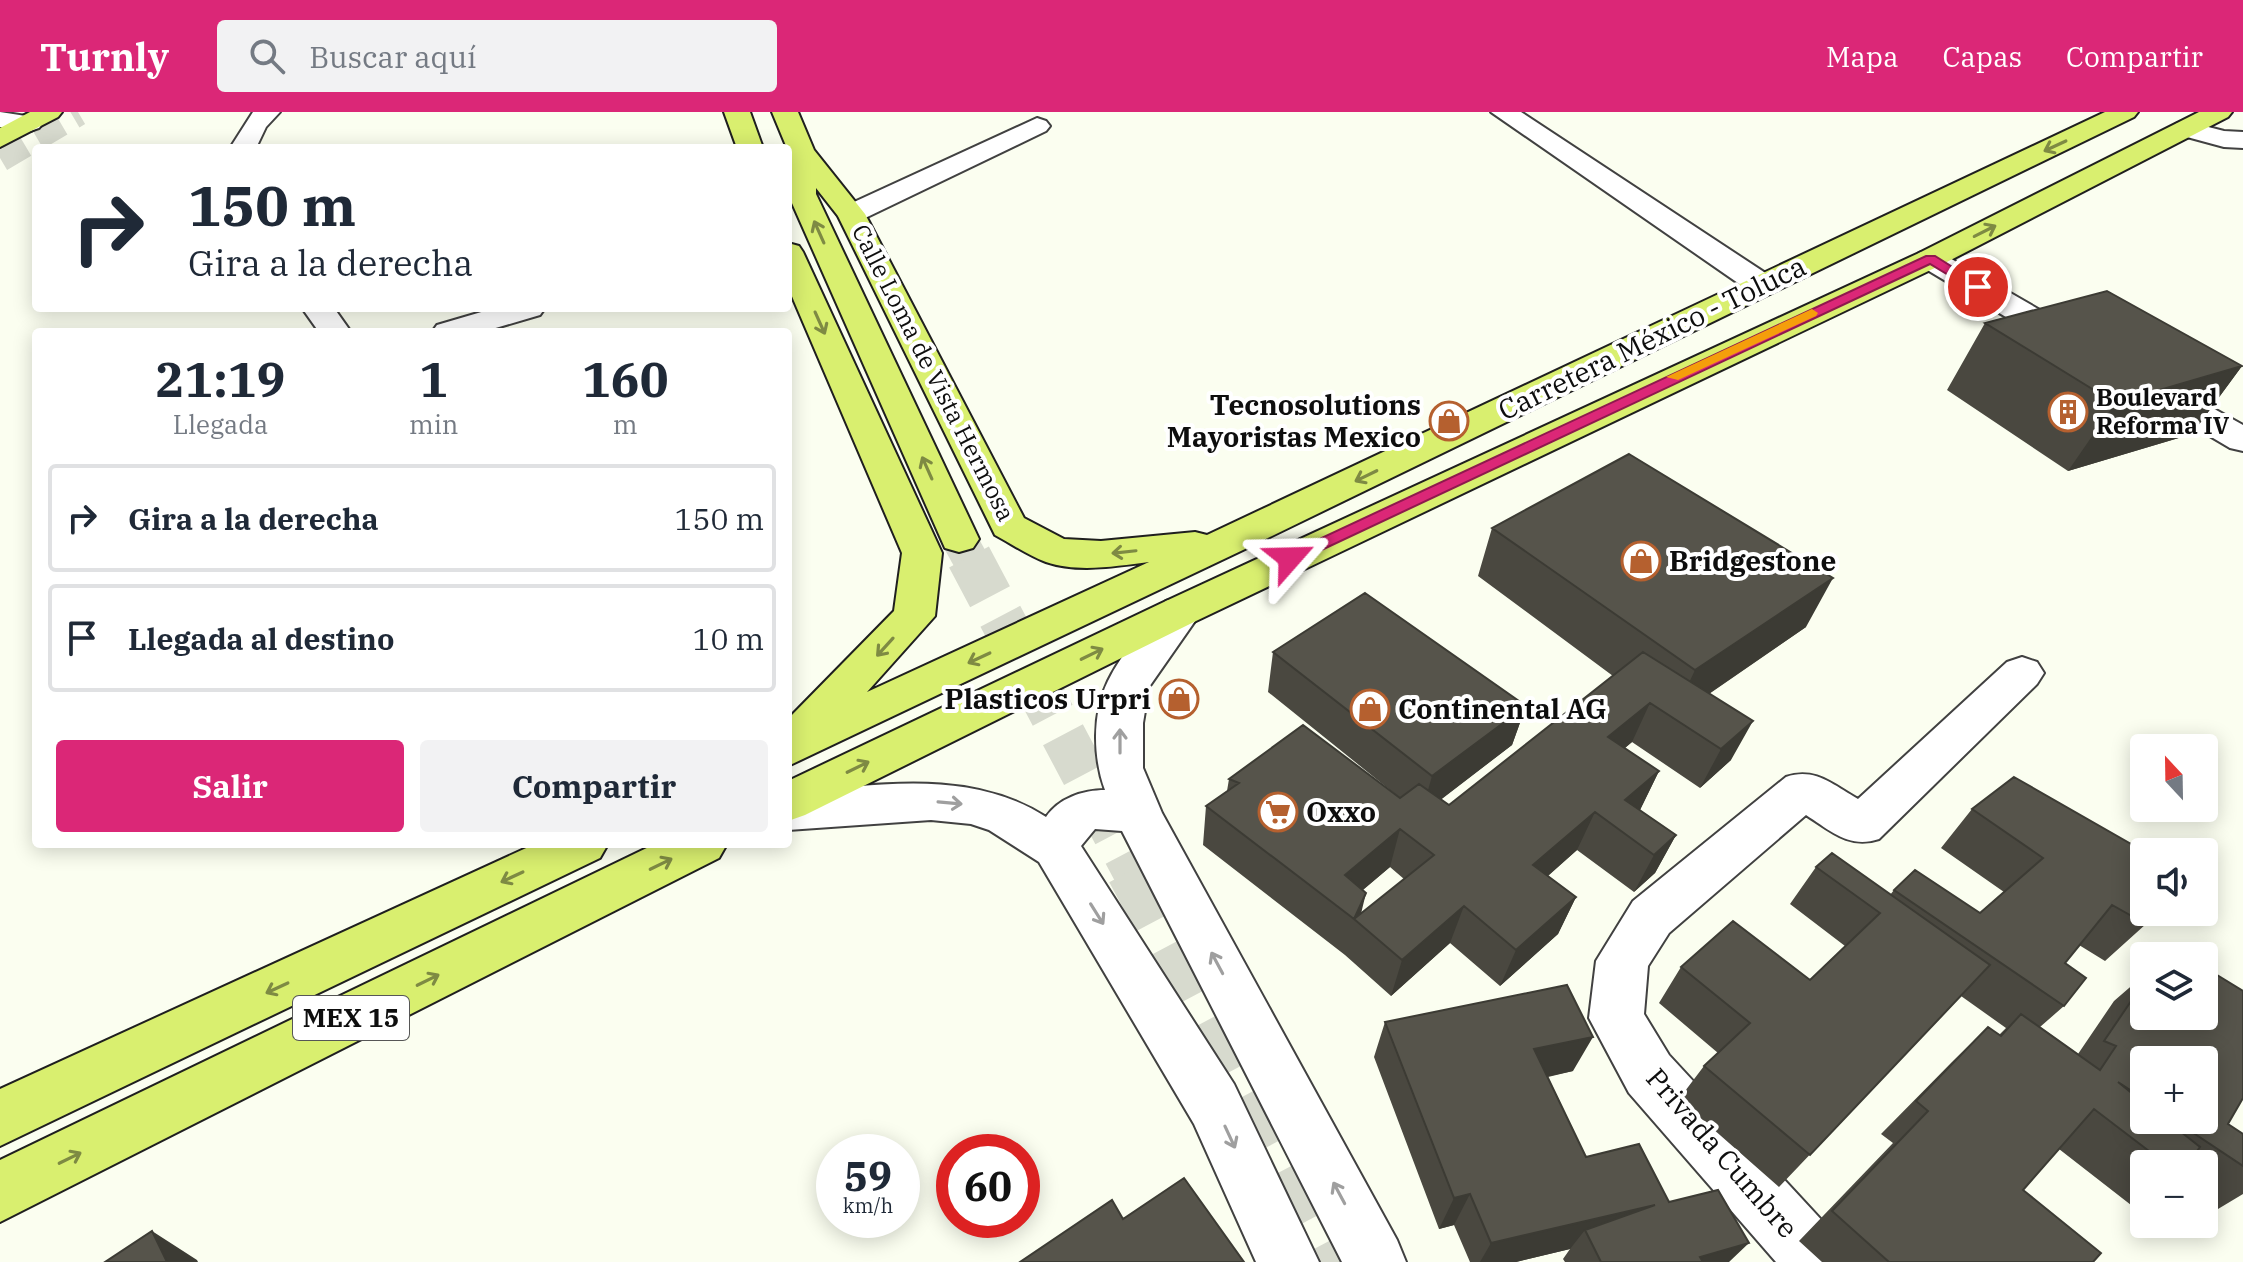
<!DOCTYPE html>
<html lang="es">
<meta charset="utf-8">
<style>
body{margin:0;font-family:"IBM Plex Serif",serif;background:#f2f2f3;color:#1f2937;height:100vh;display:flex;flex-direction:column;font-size:30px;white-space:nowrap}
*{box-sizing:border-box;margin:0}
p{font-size:26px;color:#747a83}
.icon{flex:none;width:44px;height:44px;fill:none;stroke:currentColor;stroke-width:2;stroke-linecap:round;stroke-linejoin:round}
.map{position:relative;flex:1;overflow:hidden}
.panel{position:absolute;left:32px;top:216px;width:760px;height:520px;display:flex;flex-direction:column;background:#fff;border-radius:8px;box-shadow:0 4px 20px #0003}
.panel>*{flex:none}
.top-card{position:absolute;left:32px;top:32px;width:760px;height:168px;border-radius:8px;box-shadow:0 4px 20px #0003;background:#fff;color:#1f2937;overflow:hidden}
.needle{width:52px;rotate:338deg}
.fabs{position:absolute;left:2130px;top:622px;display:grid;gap:16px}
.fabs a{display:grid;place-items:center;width:88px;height:88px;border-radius:8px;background:#fff;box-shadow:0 4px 20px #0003;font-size:40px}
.speed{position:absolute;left:816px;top:1022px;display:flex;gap:16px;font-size:40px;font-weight:700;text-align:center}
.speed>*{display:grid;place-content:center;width:104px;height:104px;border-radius:50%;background:#fff;box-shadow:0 4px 20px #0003;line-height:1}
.speed small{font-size:20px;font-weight:400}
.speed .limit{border:12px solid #d22;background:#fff;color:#111}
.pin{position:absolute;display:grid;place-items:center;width:68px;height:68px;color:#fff;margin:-34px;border:4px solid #fff;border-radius:50%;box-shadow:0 2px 8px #0007}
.me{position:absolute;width:88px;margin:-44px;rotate:65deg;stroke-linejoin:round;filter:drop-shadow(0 0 6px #0008)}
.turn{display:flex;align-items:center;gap:28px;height:168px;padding:0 24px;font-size:36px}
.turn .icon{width:104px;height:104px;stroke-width:2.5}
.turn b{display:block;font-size:56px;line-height:68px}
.eta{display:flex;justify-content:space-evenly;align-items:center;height:136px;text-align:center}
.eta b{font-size:48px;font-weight:700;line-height:56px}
.primary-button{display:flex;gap:16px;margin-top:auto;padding:16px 24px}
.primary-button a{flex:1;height:92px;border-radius:8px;background:#db2777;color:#fff;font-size:32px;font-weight:700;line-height:92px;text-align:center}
.primary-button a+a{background:#f2f2f3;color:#1f2937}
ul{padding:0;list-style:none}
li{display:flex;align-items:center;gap:24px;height:108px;margin:0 16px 12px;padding:0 8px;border:4px solid #e0e1e3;border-radius:8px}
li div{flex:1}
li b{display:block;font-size:30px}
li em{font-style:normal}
header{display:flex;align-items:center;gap:48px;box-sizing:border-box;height:112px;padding:0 40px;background:#db2777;color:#fff}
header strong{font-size:38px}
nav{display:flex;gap:44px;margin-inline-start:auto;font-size:28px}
.search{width:560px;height:72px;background:#f2f2f3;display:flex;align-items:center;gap:20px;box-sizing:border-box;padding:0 28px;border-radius:8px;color:#747a83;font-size:30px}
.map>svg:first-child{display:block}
</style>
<header>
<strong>Turnly</strong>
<div class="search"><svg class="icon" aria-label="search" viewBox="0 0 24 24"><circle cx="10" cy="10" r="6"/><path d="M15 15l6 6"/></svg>Buscar aquí</div>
<nav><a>Mapa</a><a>Capas</a><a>Compartir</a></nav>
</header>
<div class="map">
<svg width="2243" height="1150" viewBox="0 0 2243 1150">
<rect width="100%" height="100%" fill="#fbfef0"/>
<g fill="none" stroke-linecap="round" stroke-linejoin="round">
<path stroke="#d7dace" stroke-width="28" stroke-dasharray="28 14" stroke-linecap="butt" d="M0,46L78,0"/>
<path stroke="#d7dace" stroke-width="35" stroke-dasharray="35 18" stroke-linecap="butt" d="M959,427L970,447"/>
<path stroke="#d7dace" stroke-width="45" stroke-dasharray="45 22" stroke-linecap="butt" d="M969,445L1135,759"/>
<path stroke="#d7dace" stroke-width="56" stroke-dasharray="56 28" stroke-linecap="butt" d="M1134,757L1343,1150"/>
<g stroke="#414141" stroke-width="4">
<path id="minor" d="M0,0L39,6L43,11L39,16L30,19L0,15Z
M253,0H280L266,15L256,36H230Z
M1491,0H1521L1773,166L1777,173L1773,180L1762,182L1751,180Z
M1037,6L1046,9L1050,14L1046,19L861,108L851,111L841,108L837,102L841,96Z
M2185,9L2224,19L2243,20V36L2224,35L2176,22L2172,17L2176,12Z
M1930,138L1941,141L2085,224L2089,231L2085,238L2073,241L2061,238L1919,153L1915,147L1919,141Z
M302,196H334L351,220H319Z
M495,196H545L540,203L482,220H432L437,213Z
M2154,267L2166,270L2243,313V339L2230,336L2142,284L2137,277L2142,270Z
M1181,485L1196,489L1202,499L1149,575L1143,611V656L1162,701L1397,1128L1406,1150H1342L1122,719L1095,717L1081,734L1234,972L1319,1150H1256L1194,1012L1039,750L989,718L971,712L931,708L788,718V680C876,674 968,655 1046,705C1059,686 1083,678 1105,678C1093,646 1092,601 1108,569C1122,540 1147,514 1166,489Z
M2022,545L2037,550L2044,561L2037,572L1879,727C1849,737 1831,719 1806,703L1669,821L1648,854L1644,902L1669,943L1840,1128L1849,1150H1776L1629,981L1589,906L1596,849L1633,789L1786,665C1815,655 1833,673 1858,687L2007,550Z"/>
</g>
<g stroke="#1f1f1f" stroke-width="4">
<path id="major" d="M30,0H62L58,5L0,35V16Z
M724,0H750L763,36H737Z
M772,0H798L814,38L865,102L1024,406L1064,427L1101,429L1195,420L1207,423L2105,0H2138L2134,5L1243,438L788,654V607L894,499L902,441L788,175V131L799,134L803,140L942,441L935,504L867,580L1149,450C1117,454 1078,461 1046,450C1029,444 1012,432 995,423L838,104L816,76V82L979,427L973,436L959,440L945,436L788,82L789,41Z
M2199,0H2232L2228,5L1941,153L1196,509L805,703L788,709V669L1166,489L1919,141Z
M535,732H608L600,746L0,1034V977Z
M655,732H727L719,746L0,1110V1048Z"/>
</g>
<use href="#minor" fill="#fff" fill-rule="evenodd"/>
<use href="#major" fill="#d9ef6f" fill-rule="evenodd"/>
</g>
<path fill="#4a4840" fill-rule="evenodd" d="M1985,211L2242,254L2192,322L2068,359L1947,278Z
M1492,416L1806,515L1709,582L1731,648L1700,676L1632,630L1625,636L1659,659L1640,698L1676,723L1655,761L1634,780L1577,738L1548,764L1576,785L1558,822L1500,874L1450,831L1391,884L1345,843L1203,733L1206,694L1227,679L1229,667L1400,686L1268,580L1273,540L1526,594L1512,633L1441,687L1449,693L1613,564L1478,464ZM1390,755L1404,767L1361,801L1363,778Z
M1972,697L2146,812L2105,849L2079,833L2065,851L2064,894L2040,915L2078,942L2114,889L2144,863V904L2228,1012L2243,1022V1082L2213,1100L2204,1094V1052H2144V1085L2131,1093L2059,1037L2023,1078L2093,1150H1822L1799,1129L1893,1031L1881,1022L1952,950L1988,915L1999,923L2006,916L1961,884L1779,1075L1679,987L1704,954L1718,941L1659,891L1681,855L1810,868L1845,834L1790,792L1816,755L1890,783L1894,778L1980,801L2004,780L1941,736ZM2144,948L2204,1008H2144Z
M1385,910L1573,959L1548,965L1586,1045L1669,1090L1729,1150H1565L1563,1147L1570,1137L1516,1150H1470L1454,1113L1439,1117L1374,945Z"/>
<path fill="#3c3b34" d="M2242,254L2192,322L2068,359L2115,291Z
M1833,466L1806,515L1672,607L1695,558Z
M1650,591L1632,630L1591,664L1608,625Z
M1526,594L1512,633L1421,703L1432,664Z
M1753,609L1731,648L1700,676L1721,637Z
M1659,659L1640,698L1625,688Z
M1595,700L1577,738L1518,790L1533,753Z
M1400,717L1390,755L1341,796L1345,763Z
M1676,723L1655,761L1634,780L1654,743Z
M1366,781L1359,810L1354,807Z
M1576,785L1558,822L1500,874L1516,838Z
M1464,794L1450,831L1391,884L1402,848Z
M1593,925L1573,959L1517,971L1534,937Z
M1470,1082L1454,1113L1439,1117L1454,1086Z
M1655,1093L1585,1118L1570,1137L1516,1150H1480L1491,1131Z
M152,1119L197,1148L198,1150H167Z
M1749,1131L1729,1150H1696L1700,1145Z"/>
<path fill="#56544b" stroke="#3c3b34" stroke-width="2" fill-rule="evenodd" d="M2107,179L2242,254L2115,291L1985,211Z
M1629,342L1833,466L1695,558L1492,416Z
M1365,481L1526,594L1432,664L1273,540Z
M1643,540L1753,609L1721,637L1650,591L1608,625L1659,659L1625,688L1676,723L1654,743L1595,700L1533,753L1576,785L1516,838L1464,794L1402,848L1354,807L1206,694L1239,671L1229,667L1303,613L1400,686L1419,672L1449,693ZM1400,717L1434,743L1354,807L1366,781L1345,763Z
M2014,665L2145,740H2144V800H2156L2146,812L2112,793L2065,851L2086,866L2064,894L1894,778L1915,758L1980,801L2043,746L1972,697Z
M1832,741L1990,853L1810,1043L1704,954L1750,911L1681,855L1733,809L1810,868L1880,801L1816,755Z
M2204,855L2243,879V986L2228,1012L2243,1022V1054L2174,1008H2204V948H2144V987L2118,970L2144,991V1008H2166L2200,1035L2187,1052H2166L2094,997L2023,1078L2101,1141L2093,1150H1889L1832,1099L1928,999L1916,989L1988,915L2001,924L2021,902L2100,958L2116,934L2104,929L2144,870V904H2204Z
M1567,873L1593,925L1534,937L1586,1045L1639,1032L1669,1090L1718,1078L1749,1131L1700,1145L1703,1150H1601L1585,1118L1655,1093L1491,1131L1470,1082L1454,1086L1385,910Z
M1184,1066L1244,1150H1020L1112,1088L1123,1107Z
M152,1119L167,1150H105Z"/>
<defs><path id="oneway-shaft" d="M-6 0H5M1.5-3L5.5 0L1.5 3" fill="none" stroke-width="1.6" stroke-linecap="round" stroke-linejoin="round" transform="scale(2)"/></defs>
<g stroke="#7e8a43">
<use href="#oneway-shaft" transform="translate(2055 34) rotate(155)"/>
<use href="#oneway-shaft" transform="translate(1985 119) rotate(-27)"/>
<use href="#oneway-shaft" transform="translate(819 120) rotate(-114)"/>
<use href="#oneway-shaft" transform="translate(820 211) rotate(66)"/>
<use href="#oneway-shaft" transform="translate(927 356) rotate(-114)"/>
<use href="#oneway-shaft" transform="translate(1366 364) rotate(154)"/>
<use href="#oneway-shaft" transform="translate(1124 440) rotate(174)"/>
<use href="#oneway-shaft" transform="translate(885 535) rotate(132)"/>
<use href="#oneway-shaft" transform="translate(1092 542) rotate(-26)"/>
<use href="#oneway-shaft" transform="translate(979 546) rotate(155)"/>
<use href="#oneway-shaft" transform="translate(858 655) rotate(-26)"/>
<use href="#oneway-shaft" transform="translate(661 752) rotate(-26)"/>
<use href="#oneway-shaft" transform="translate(512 765) rotate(155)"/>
<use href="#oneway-shaft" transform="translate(428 868) rotate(-26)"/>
<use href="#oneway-shaft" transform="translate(277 876) rotate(155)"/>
<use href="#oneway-shaft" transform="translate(70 1046) rotate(-26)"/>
</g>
<g stroke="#9f9f9f">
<use href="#oneway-shaft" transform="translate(1120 629) rotate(-90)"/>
<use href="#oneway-shaft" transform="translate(950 691) rotate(5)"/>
<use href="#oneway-shaft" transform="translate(1097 802) rotate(58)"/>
<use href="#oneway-shaft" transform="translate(1217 851) rotate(-118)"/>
<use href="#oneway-shaft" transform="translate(1230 1025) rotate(65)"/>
<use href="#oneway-shaft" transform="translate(1339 1081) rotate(-118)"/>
</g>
<path fill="#db2777" stroke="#8e194d" stroke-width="2" d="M1926,144H1935L1984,175L1973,178L1930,152L1296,450L1290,452L1282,446L1285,443Z"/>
<path fill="#f59e0b" d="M1812,197L1818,201L1816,204L1678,268L1666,265Z"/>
<defs>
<g id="building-ring" transform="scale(2)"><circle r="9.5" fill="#fff" stroke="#b5602f" stroke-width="1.5"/><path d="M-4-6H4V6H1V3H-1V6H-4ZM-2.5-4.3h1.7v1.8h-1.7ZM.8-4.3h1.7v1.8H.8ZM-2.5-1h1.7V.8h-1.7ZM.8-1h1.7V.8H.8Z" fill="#b5602f"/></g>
<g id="shop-ring" transform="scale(2)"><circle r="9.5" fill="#fff" stroke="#b5602f" stroke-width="1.5"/><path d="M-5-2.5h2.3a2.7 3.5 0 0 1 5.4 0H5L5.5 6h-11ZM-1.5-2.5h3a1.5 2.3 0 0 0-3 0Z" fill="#b5602f"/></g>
<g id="supermarket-ring" transform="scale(2)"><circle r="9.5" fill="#fff" stroke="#b5602f" stroke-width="1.5"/><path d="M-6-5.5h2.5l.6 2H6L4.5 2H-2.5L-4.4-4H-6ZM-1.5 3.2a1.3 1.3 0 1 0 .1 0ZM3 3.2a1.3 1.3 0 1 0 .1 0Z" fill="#b5602f"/></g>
</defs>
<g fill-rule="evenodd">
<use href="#building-ring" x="2068" y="300"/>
<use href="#shop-ring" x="1449" y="309"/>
<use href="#shop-ring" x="1641" y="449"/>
<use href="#shop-ring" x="1179" y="587"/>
<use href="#shop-ring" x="1370" y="597"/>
<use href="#supermarket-ring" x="1278" y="700"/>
</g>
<g text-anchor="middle" stroke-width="8" stroke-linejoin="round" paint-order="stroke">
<g font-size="24" fill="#0e0e0e" stroke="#fff">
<text transform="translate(933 261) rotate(63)" y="8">Calle Loma de Vista Hermosa</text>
</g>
<g font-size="24" font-weight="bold" fill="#0e0e0e" stroke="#fff" text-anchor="start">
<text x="2096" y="294">Boulevard<tspan x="2096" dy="28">Reforma IV</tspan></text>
</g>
<rect fill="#fff" stroke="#565656" stroke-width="2" x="293" y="884" width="116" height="44" rx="6"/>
<g font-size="26" font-weight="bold" fill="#0e0e0e">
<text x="351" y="915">MEX 15</text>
</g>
<g font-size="28" fill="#0e0e0e" stroke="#fff">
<text transform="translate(1652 226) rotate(-26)" y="10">Carretera México - Toluca</text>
<text transform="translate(1722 1041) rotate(49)" y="10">Privada Cumbre</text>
</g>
<g font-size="28" font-weight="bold" fill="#0e0e0e" stroke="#fff" text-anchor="start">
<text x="1421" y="303" text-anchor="end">Tecnosolutions<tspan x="1421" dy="32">Mayoristas Mexico</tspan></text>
<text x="1669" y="459">Bridgestone</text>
<text x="1151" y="597" text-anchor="end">Plasticos Urpri</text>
<text x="1398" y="607">Continental AG</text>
<text x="1306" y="710">Oxxo</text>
</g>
</g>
</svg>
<div class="fabs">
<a><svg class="needle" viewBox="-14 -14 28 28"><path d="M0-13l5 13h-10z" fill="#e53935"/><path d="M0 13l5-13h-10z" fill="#747a83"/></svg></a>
<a><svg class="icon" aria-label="sound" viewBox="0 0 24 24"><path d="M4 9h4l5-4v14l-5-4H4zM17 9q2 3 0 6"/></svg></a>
<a><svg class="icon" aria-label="layers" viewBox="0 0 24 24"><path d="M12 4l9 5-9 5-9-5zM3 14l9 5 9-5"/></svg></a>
<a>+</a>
<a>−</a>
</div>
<div class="speed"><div>59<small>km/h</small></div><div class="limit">60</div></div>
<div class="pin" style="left:1978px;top:175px;background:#d93025"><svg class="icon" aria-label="arrive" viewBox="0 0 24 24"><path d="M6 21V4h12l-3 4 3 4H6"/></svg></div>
<svg class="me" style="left:1290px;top:446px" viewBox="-20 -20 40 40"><path d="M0-17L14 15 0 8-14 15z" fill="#db2777" stroke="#fff" stroke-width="4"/></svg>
<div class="top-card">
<div class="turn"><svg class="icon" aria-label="right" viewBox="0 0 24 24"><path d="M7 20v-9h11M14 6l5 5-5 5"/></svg><div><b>150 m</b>Gira a la derecha</div></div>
</div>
<section class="panel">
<div class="eta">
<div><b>21:19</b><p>Llegada</p></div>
<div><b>1</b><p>min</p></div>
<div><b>160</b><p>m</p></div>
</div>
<ul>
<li><svg class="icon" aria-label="right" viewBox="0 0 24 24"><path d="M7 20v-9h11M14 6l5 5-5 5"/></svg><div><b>Gira a la derecha</b></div><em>150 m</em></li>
<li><svg class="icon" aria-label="arrive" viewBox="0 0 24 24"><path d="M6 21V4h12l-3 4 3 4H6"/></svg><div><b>Llegada al destino</b></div><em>10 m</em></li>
</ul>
<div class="primary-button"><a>Salir</a><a>Compartir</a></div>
</section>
</div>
